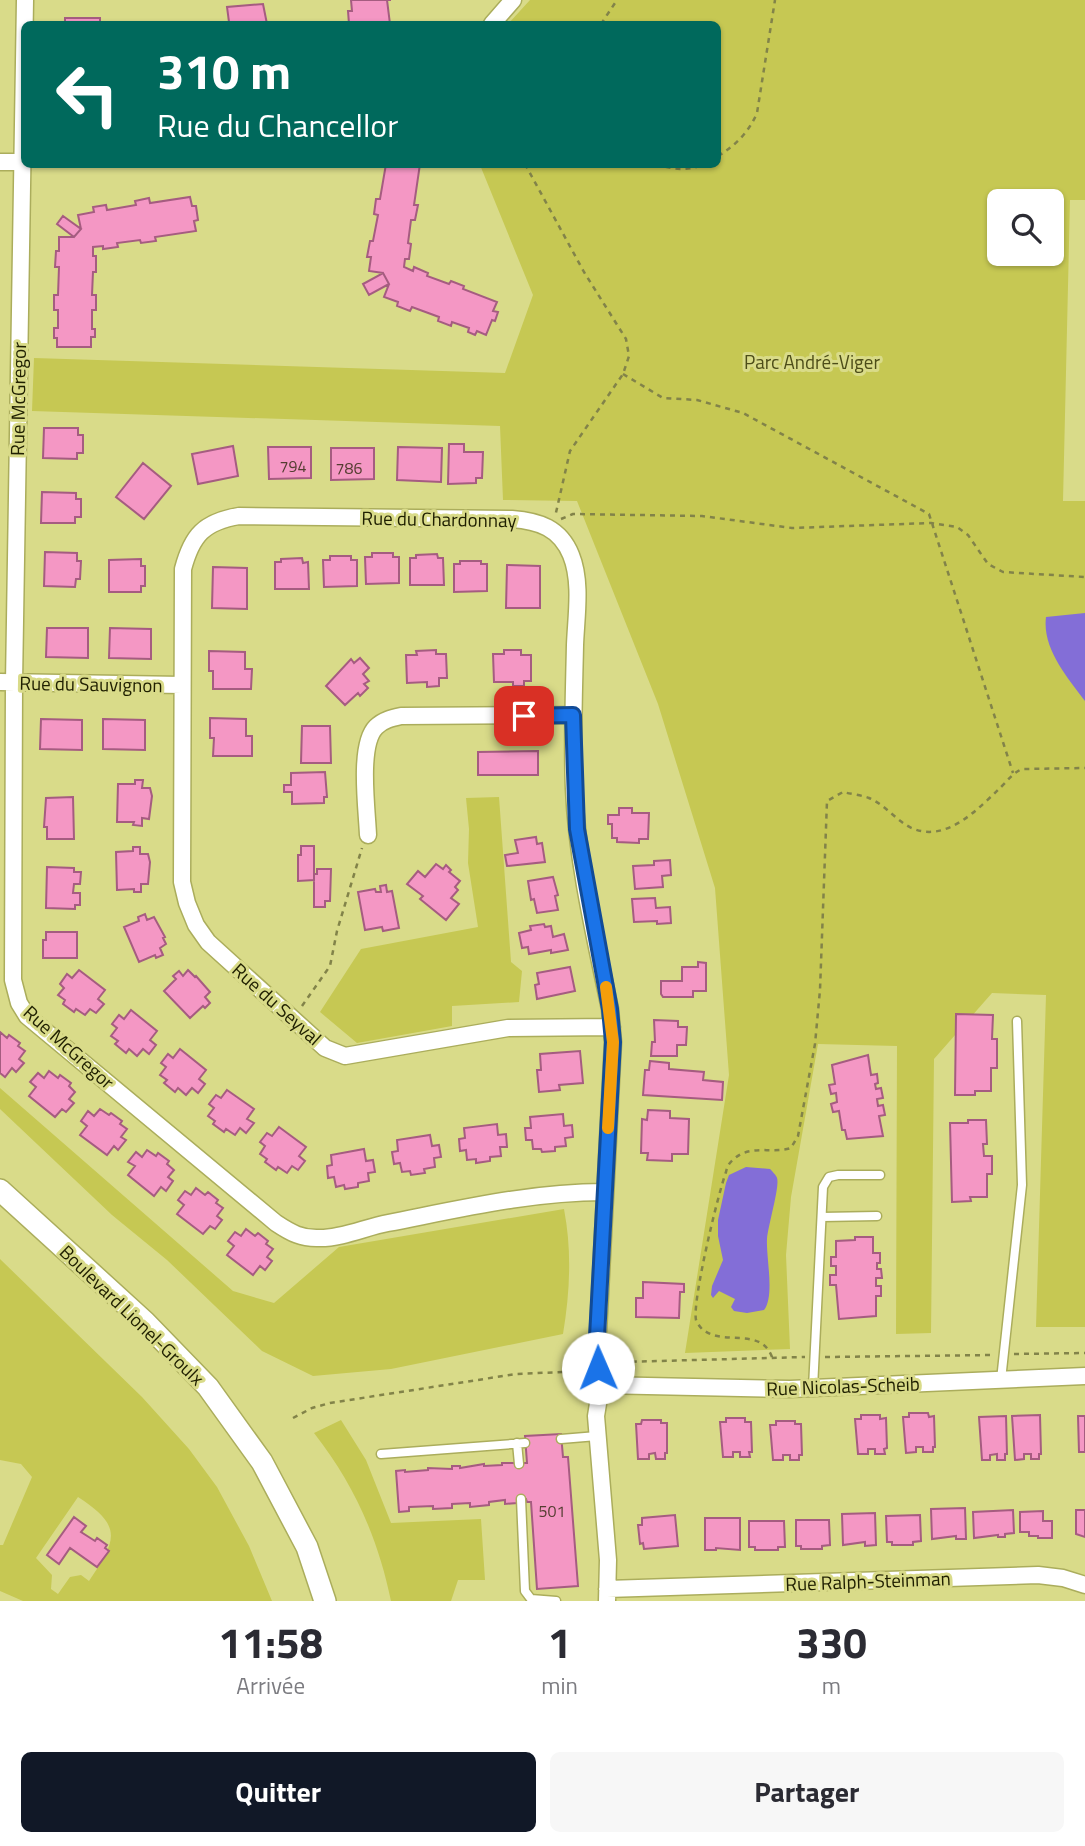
<!DOCTYPE html>
<html lang="fr">
<meta charset="utf-8">
<style>
body{margin:0;font-family:"Titillium Web",sans-serif;background:#f7f7f7;color:#2b2b33;height:100vh;display:flex;flex-direction:column;font-size:26px;white-space:nowrap}
*{box-sizing:border-box;margin:0}
p{font-size:23px;color:#7c7c81}
.icon{flex:none;width:38px;height:38px;fill:none;stroke:currentColor;stroke-width:2;stroke-linecap:round;stroke-linejoin:round}
.map{position:relative;height:1601px;overflow:hidden}
.sheet{display:flex;flex-direction:column;background:#fff;flex:1}
.sheet>*{flex:none}
.hud{position:absolute;left:21px;top:21px;width:700px;height:147px;border-radius:10px;box-shadow:0 2px 5px #0004;background:#00695c;color:#fff;overflow:hidden}
.buttons{position:absolute;left:987px;top:189px;display:grid;gap:14px}
.buttons a{display:grid;place-items:center;width:77px;height:77px;border-radius:10px;background:#fff;box-shadow:0 2px 5px #0004;font-size:35px}
.pin{position:absolute;display:grid;place-items:center;width:60px;height:60px;color:#fff;margin:-30px;border-radius:14px;box-shadow:0 4px 10px #0006}
.me{position:absolute;width:77px;margin:-38px;rotate:359deg;stroke-linejoin:round;filter:drop-shadow(0 0 5px #0008)}
.turn{display:flex;align-items:center;gap:24px;height:147px;padding:0 21px;font-size:32px}
.turn .icon{width:91px;height:91px;stroke-width:2.5}
.turn b{display:block;font-size:49px;line-height:60px}
.eta{display:flex;justify-content:space-evenly;align-items:center;height:119px;text-align:center}
.eta b{font-size:42px;font-weight:700;line-height:49px}
.primary-button{display:flex;gap:14px;margin-top:auto;padding:14px 21px}
.primary-button a{flex:1;height:80px;border-radius:10px;background:#111827;color:#fff;font-size:28px;font-weight:700;line-height:80px;text-align:center}
.primary-button a+a{background:#f7f7f7;color:#2b2b33}
.map>svg:first-child{display:block}
</style>
<div class="map">
<svg width="1085" height="1601" viewBox="0 0 1085 1601">
<rect width="100%" height="100%" fill="#d9db89"/>
<path fill="#c6c853" fill-rule="evenodd" d="M530,0H1085V200H1070L1063,501H1085V1327H1036L1046,995L992,993L934,1059L931,1333L896,1334L897,1046L818,1044L791,1197L786,1255L790,1349L685,1353L729,1075L715,888L658,704L577,501L503,500L500,426L32,411L34,358L505,373L533,295L480,165L718,164V24H508ZM999,201H1052V254H999Z
M499,797L511,962L522,971L519,1002L452,1006V1026L357,1043L320,1012L361,949L478,927L468,863L469,829L466,798Z
M0,1088L233,1291L274,1303L339,1247L564,1209C572,1251 570,1292 563,1334L391,1369L313,1376L262,1351L167,1260L112,1215L0,1109Z
M0,1259L142,1397L189,1449L217,1487L249,1546L272,1601H23L0,1591V1545H3L32,1477L21,1464L0,1460ZM78,1497C123,1526 117,1540 89,1581L81,1575L70,1577L58,1594L51,1589L52,1575L36,1558Z
M341,1420L366,1460L391,1523L481,1519L485,1580H458L451,1601H391C378,1538 354,1484 314,1433Z"/>
<path fill="#836ed7" d="M1085,613V701C1067,677 1042,648 1046,617Z
M746,1167L770,1169C771,1170 777,1176 777,1178C780,1186 768,1226 767,1239C766,1258 775,1296 764,1310L747,1313L734,1311L731,1307L735,1299L719,1291L713,1298L711,1295L712,1286L723,1260L718,1236V1220L726,1183L729,1175Z"/>
<path fill="#f497c4" stroke="#a55c80" stroke-width="2" d="M351,0H391H387L390,24H349L348,11H352Z
M263,4L267,24H227L226,22H229L227,7Z
M65,18H100V24H65Z
M386,164H420L414,205H418L415,220H411L408,243L411,244L409,259H405L404,267L413,271L414,267L428,273L427,276L449,284L451,281L464,286L463,289L497,302L493,311L498,312L495,321L492,320L486,335L477,331L475,335L468,332L469,328L452,322L451,326L438,321L439,317L412,307L410,311L397,306L398,302L384,297L389,284L383,273L369,271L371,257H367L370,241H373L378,215L374,214L376,199H380Z
M190,197L192,206H196L198,220L194,221L196,231L155,237L156,241L141,243L140,240L117,243L118,247L103,249V246L93,247V256H96V272H93L92,295H96V310H92V329H95V337H91V347H57V338H54V328H58V310H54V295H58L59,267H55L56,251H59V237H74L81,229L78,215L94,212L93,207L106,205L107,210L136,205L135,201L149,198L150,203Z
M63,216L81,229L74,237L57,224Z
M383,273L389,284L369,295L363,284Z
M44,428H78V435H83V453H77V459L43,458Z
M449,444H464V452H483L482,478H476V483L448,484Z
M233,446L238,476L198,484L192,454Z
M268,447H311V478L269,479Z
M398,447L442,448L441,482L397,480Z
M331,448H374V479L331,480Z
M143,463L171,486L144,519L116,497Z
M42,492L76,493V499H81V517H75V523H41Z
M45,552L77,553V561H81L80,579H76L75,587L44,586Z
M372,553H393V557H399V583L366,584L365,557H372Z
M437,554L438,558H443L444,585H410V558H416V555Z
M330,556H351V560H357V586L324,587L323,560H330Z
M302,558L303,563L308,562L309,589H275V562H281V559Z
M141,559V566H145V586H141V592H109V560Z
M460,561H481V564H487V591L454,592V564H460Z
M507,565L540,566V608H506Z
M213,567L247,568V609L212,608Z
M47,628H88V658L46,657Z
M110,628L151,629V659L109,658Z
M436,650V654H446L447,678H439V686L427,687V682L407,683L406,655H417L416,651Z
M504,650H521V655H531V681H524V686H513V682H494L493,654H504Z
M209,651L245,652V669H252L251,689H213V671H209Z
M360,658L369,668L363,674L369,681L364,684L368,688L360,696L358,693L345,705L326,686L351,659L354,663Z
M210,718L246,719V736H252V756H213L214,738H210Z
M41,719L82,720V750L40,749Z
M103,719L145,720V750L103,749Z
M302,726H330L331,763H301Z
M538,751V775H478V752Z
M325,772L327,797H324V803L292,804V792H284V785H291V773Z
M135,780H143L142,788H150L152,796L149,819L142,818V826L133,825L134,822H117L118,784H135Z
M73,797L74,839H47V827H44L46,798Z
M619,808H632V813H649L648,839H639V843L617,842V838H612V824H608V815H619Z
M536,837L537,844L542,843L545,862L507,866L505,855L518,853L515,840Z
M301,846H314V880L298,881V855H301Z
M133,847H140V854H148L150,862L148,884H141V892H134V889L117,890L116,852L133,851Z
M670,860L671,875L662,876L663,887L635,889L633,866L654,865V861Z
M436,864L443,869L446,865L451,870L449,872L460,881L455,887L458,890L451,898L459,904L446,920L420,899L423,896L407,884L418,871L425,877Z
M47,867L74,868V872H81L80,884H74L73,893H80V905H75V909L46,908Z
M317,869H331L330,901H325V907H314V874H317Z
M553,877L558,895L555,896L558,910L537,913L534,899L531,900L528,881Z
M386,885L387,892L392,891L399,928L383,931L382,927L365,930L358,892L375,889L376,892H381L380,886Z
M655,898L656,908L670,907L671,923L657,924V921L634,922L632,899Z
M145,914L147,920L154,917L165,937L163,938L166,944L160,948L163,955L156,958L155,955L139,962L124,927L139,921L138,917Z
M544,924L545,927L551,926L553,937L564,934L568,950L551,953V950L529,954L528,947L522,948L519,933L531,930L530,926Z
M46,932H77V958H43V940H46Z
M698,962L706,963V991H693V997H663L661,994V981H682V967H698Z
M570,967L575,991L537,999L535,985L539,984L537,973Z
M79,970L105,990L98,999L104,1004L96,1013L90,1009L85,1015L76,1009L74,1012L63,1004L65,1000L58,995L64,988L60,984L67,974L72,978Z
M188,970L195,977L196,976L210,992L205,997L210,1003L205,1008L203,1006L190,1018L164,991L176,979L173,976L179,971L183,976Z
M131,1010L157,1031L150,1040L156,1045L149,1054L143,1049L137,1056L129,1049L126,1053L115,1044L118,1041L111,1036L117,1028L112,1024L119,1015L124,1019Z
M956,1014L993,1015L992,1039H997V1068H991V1091H975V1095H955Z
M654,1020L678,1021V1027H687L686,1045H677V1056H651L652,1042H655Z
M0,1032L7,1038L9,1035L20,1043L18,1046L25,1051L19,1059L24,1063L16,1072L12,1068L5,1077L0,1073Z
M180,1049L206,1070L199,1079L205,1084L198,1093L192,1088L186,1095L178,1088L175,1092L164,1083L167,1080L160,1075L166,1067L161,1063L168,1054L173,1058Z
M580,1051L583,1083L559,1085L560,1090L539,1092L537,1070H541L540,1054Z
M868,1055L871,1075L877,1074L878,1083L875,1084L876,1089L881,1088L883,1098L877,1099L878,1106L883,1105L885,1115L879,1116L883,1136L847,1139L845,1130H842L839,1111L833,1112L831,1104L837,1102L836,1093L831,1094L829,1085L835,1084L832,1065Z
M650,1061L669,1063V1069L704,1072L703,1080L723,1082L722,1100L643,1095L645,1070H649Z
M49,1071L58,1078L60,1075L71,1083L69,1086L75,1092L69,1099L74,1103L66,1112L62,1109L55,1117L29,1096L36,1087L30,1082L38,1073L44,1078Z
M227,1090L254,1109L247,1119L254,1123L246,1133L240,1128L235,1135L226,1129L224,1132L213,1124L215,1121L208,1116L214,1108L209,1104L216,1095L221,1098Z
M100,1109L109,1115L111,1113L122,1121L120,1124L127,1129L121,1137L126,1140L118,1150L114,1146L107,1155L80,1135L87,1126L81,1121L88,1111L94,1116Z
M648,1110L670,1111V1118L689,1119L688,1154H672V1161L647,1160L648,1153H641L642,1119L647,1120Z
M563,1114L564,1126L572,1125L573,1137L565,1138L566,1146L555,1147V1151L542,1152L541,1149H533L532,1140H526L525,1128H531L530,1117Z
M968,1120H986L987,1144H983L984,1156H992V1174H987V1197H970L971,1201L952,1202L950,1123H968Z
M497,1124L498,1135L506,1134L507,1147H500L501,1156L490,1157V1161L476,1163V1159L467,1160L466,1150L460,1151L459,1139L465,1138L464,1128Z
M279,1127L306,1147L299,1156L305,1161L298,1170L292,1166L287,1173L278,1167L276,1170L265,1162L267,1159L260,1154L265,1146L260,1142L267,1133L272,1136Z
M430,1135L432,1146L439,1145L441,1157L434,1158L435,1167L424,1169L425,1173L411,1175L410,1171L402,1172L400,1163L394,1164L392,1152L398,1151L397,1140Z
M364,1149L366,1161L373,1160L375,1172L368,1173L369,1181L358,1183V1187L345,1189L344,1185L336,1187L334,1177L328,1178L327,1166L332,1165L331,1155Z
M147,1150L156,1156L158,1153L169,1161L167,1164L174,1170L168,1177L173,1181L166,1191L161,1187L154,1196L128,1175L135,1166L128,1162L136,1152L142,1157Z
M196,1188L205,1195L208,1192L218,1200L216,1203L223,1208L217,1216L222,1220L215,1229L210,1226L203,1234L177,1214L184,1205L178,1200L185,1191L191,1195Z
M246,1229L255,1236L258,1233L268,1241L266,1244L273,1249L267,1257L272,1261L265,1270L260,1266L253,1275L227,1255L234,1246L228,1241L235,1232L241,1236Z
M855,1237H873V1253H880V1263H877V1269H881L882,1278H876V1286H881V1296H876V1316L839,1319L836,1285H830V1275H836V1266H831V1257H836V1241L855,1240Z
M643,1282L684,1284V1292H680L679,1318L636,1317V1298H643Z
M909,1413H928L929,1417L934,1416L935,1447H933V1452H923V1447H916V1452L906,1453L903,1417H909Z
M861,1415H880V1419L886,1418L887,1448L884,1449L885,1454H875V1449H868V1454H858L855,1419H861Z
M1040,1415L1041,1454H1039V1459H1031V1454H1024V1459L1015,1460L1012,1416Z
M1006,1416L1007,1454H1005V1460H997V1454L990,1455V1460H982L979,1417Z
M1078,1416H1085V1452H1079Z
M726,1418H745V1422H751L752,1452H749L750,1457H740V1452H733V1457H723L720,1422H726Z
M642,1420H661V1423H667V1453H665V1459H656L655,1453L649,1454V1459H638L636,1424H641Z
M776,1421H795V1424H801L802,1455H799V1460H790V1455H783V1460H773L770,1425H776Z
M561,1434L563,1457H568L578,1586L537,1589L531,1502H527L526,1499L517,1500V1503L505,1504V1500L489,1502V1505L470,1507V1503L452,1504V1508L433,1509V1506L409,1507V1511L399,1512L396,1471L405,1470V1472L428,1470V1468L452,1469V1466H460V1468L484,1464V1466L502,1465V1463H527L525,1436Z
M965,1508L966,1539H956V1536L932,1539L931,1509Z
M1013,1510L1014,1533L1005,1534V1537H998V1535L974,1538L973,1512Z
M1076,1510H1085V1537L1076,1534Z
M1043,1511V1521H1052V1538H1038V1536H1029V1532H1020V1512Z
M875,1513L876,1545L865,1546V1542L843,1545L842,1514Z
M675,1515L678,1546L644,1549L643,1543L640,1544L638,1525H642V1518Z
M920,1515L921,1541L913,1542V1545H892V1542H887L886,1516Z
M74,1517L86,1526L81,1532L95,1541L97,1538L107,1545L105,1548L109,1551L97,1567L70,1548L59,1564L47,1555Z
M705,1518H740V1550L716,1548V1550H705Z
M796,1520H829L830,1545L822,1546V1549H801V1546H796Z
M749,1521H784L785,1547H778V1550H755V1547H749Z"/>
<g fill="none" stroke-linecap="round" stroke-linejoin="round">
<g stroke="#abad5c" stroke-width="11">
<path id="lane" d="M822,1217L877,1216
M1001,1380L1022,1185L1017,1021
M813,1388L823,1187L829,1177L838,1175H880
M561,1439L597,1436
M517,1443L519,1464
M381,1454L525,1443
M521,1499L525,1591L531,1599L556,1601"/>
</g>
<g stroke="#abad5c" stroke-width="19">
<path id="street" d="M25,0L14,683L13,980L19,1003L27,1016L276,1223C291,1233 302,1239 320,1238C343,1238 366,1227 388,1223C460,1209 531,1192 604,1192
M492,24L513,0
M0,162H24
M0,682L182,685
M368,835C367,809 358,745 376,727C383,720 392,718 401,716L573,715
M601,1385L790,1389L1085,1376
M607,1589L1038,1575L1063,1578L1085,1585
M607,1601L608,1560L596,1416L601,1385L597,1352L613,1042L610,1009C595,937 577,862 574,789C572,741 574,693 575,645C576,617 582,582 571,555C560,528 539,521 512,519L239,516C204,522 192,535 183,569L182,882L187,903L196,925L208,942L325,1048L345,1056L508,1028L612,1027"/>
</g>
<g stroke="#abad5c" stroke-width="24">
<path id="secondary" d="M0,1190L145,1322L208,1387L262,1462L307,1547L325,1601"/>
</g>
<path stroke="#828349" stroke-width="2.5" stroke-dasharray="5 5" stroke-linecap="butt" d="M601,24L617,0
M718,156C735,146 749,132 757,113L775,0
M525,164L584,272L626,339L629,356L623,374L570,451L555,517
M656,164C671,169 689,172 703,164
M623,374L663,398L697,400L743,413L929,514L1013,773
M561,519L573,514L702,516L792,528L931,523L957,527L968,535L988,564L1003,572L1085,577
M302,1006L330,966L337,931L362,848
M1014,1354L1085,1353
M772,1357C760,1326 724,1347 702,1329C700,1327 697,1323 696,1320C692,1301 718,1194 726,1172C727,1166 730,1162 734,1159C750,1144 773,1154 791,1148L798,1136L815,1044L820,990L827,801L843,792C851,794 861,795 869,798C886,805 898,823 914,829C948,842 979,808 1002,786C1009,779 1013,773 1022,769L1085,768
M825,1357L994,1355
M612,1364L622,1362L805,1357
M293,1418L312,1408L330,1403L516,1374L586,1371"/>
<use href="#lane" stroke="#fff" stroke-width="8"/>
<use href="#street" stroke="#fff" stroke-width="16"/>
<use href="#secondary" stroke="#fff" stroke-width="21"/>
</g>
<g fill="none" stroke-linecap="round" stroke-linejoin="round">
<g stroke="#114b97" stroke-width="18">
<path id="route" d="M524,716L573,715L577,829L610,1009L613,1042L597,1337L598,1368"/>
</g>
<use href="#route" stroke="#1a73e8" stroke-width="12"/>
<path stroke="#f59e0b" stroke-width="12" d="M606,987L613,1042L608,1128"/>
</g>
<g text-anchor="middle" stroke-width="6" stroke-linejoin="round" paint-order="stroke">
<g font-size="16" fill="#543d31">
<text x="293" y="472">794</text>
<text x="349" y="474">786</text>
<text x="552" y="1517">501</text>
</g>
<g font-size="19" fill="#4d4d18" stroke="#d9db89">
<text x="812" y="369">Parc André-Viger</text>
</g>
<g font-size="19" fill="#1f1f00" stroke="#d9db89">
<text transform="translate(18 399) rotate(-89)" y="7">Rue McGregor</text>
<text transform="translate(439 519) rotate(1)" y="7">Rue du Chardonnay</text>
<text transform="translate(91 684) rotate(1)" y="7">Rue du Sauvignon</text>
<text transform="translate(277 1004) rotate(42)" y="7">Rue du Seyval</text>
<text transform="translate(69 1047) rotate(42)" y="7">Rue McGregor</text>
<text transform="translate(132 1315) rotate(44)" y="7">Boulevard Lionel-Groulx</text>
<text transform="translate(843 1386) rotate(-2)" y="7">Rue Nicolas-Scheib</text>
<text transform="translate(868 1581) rotate(-2)" y="7">Rue Ralph-Steinman</text>
</g>
</g>
</svg>
<div class="buttons">
<a><svg class="icon" aria-label="search" viewBox="0 0 24 24"><circle cx="10" cy="10" r="6"/><path d="M15 15l6 6"/></svg></a>
</div>
<div class="pin" style="left:524px;top:716px;background:#d93025"><svg class="icon" aria-label="arrive" viewBox="0 0 24 24"><path d="M6 21V4h12l-3 4 3 4H6"/></svg></div>
<svg class="me" style="left:598px;top:1368px" viewBox="-20 -20 40 40"><circle r="19" fill="#fff"/><path d="M0-13L10 11 0 6-10 11z" fill="#1a73e8"/></svg>
<div class="hud">
<div class="turn"><svg class="icon" aria-label="left" viewBox="0 0 24 24"><path d="M17 20v-9H6M10 6l-5 5 5 5"/></svg><div><b>310 m</b>Rue du Chancellor</div></div>
</div>
</div>
<section class="sheet">
<div class="eta">
<div><b>11:58</b><p>Arrivée</p></div>
<div><b>1</b><p>min</p></div>
<div><b>330</b><p>m</p></div>
</div>
<div class="primary-button"><a>Quitter</a><a>Partager</a></div>
</section>
